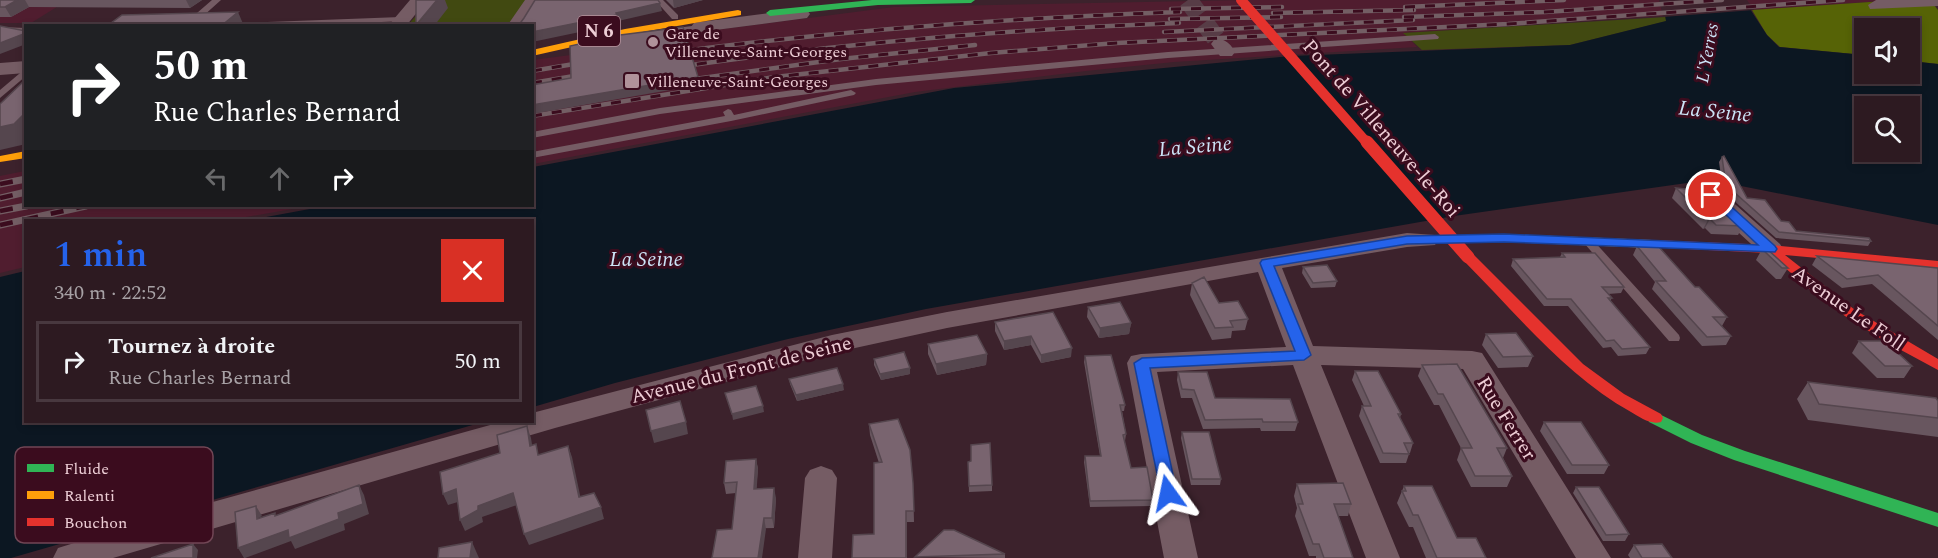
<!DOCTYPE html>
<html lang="fr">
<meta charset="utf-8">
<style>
body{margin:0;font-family:Spectral,serif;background:#35232a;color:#f1f3f6;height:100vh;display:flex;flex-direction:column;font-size:22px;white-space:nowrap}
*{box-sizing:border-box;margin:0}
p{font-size:20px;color:#a7a1a5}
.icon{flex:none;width:33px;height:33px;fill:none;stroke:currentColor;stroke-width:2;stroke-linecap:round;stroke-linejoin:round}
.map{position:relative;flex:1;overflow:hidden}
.side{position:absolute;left:24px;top:219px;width:510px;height:204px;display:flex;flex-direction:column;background:#2d1a21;border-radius:0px;box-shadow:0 3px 9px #0003,0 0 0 2px #48383f}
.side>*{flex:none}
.banner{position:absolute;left:24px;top:24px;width:510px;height:183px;border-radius:0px;box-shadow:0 3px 9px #0003,0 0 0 2px #48383f;background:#202124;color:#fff;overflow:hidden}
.tools{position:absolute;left:1854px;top:18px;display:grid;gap:12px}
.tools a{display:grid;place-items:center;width:66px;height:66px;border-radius:0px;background:#2d1a21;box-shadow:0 3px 9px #0003,0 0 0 2px #48383f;font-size:30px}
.pin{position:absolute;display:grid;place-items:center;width:51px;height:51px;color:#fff;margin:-26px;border:3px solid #fff;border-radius:50%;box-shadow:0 2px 6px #0007}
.me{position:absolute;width:66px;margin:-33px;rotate:348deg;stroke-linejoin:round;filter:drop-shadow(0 0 4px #0008)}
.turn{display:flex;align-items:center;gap:21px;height:126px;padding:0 30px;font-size:27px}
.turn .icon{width:78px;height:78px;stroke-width:2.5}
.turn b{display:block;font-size:42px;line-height:51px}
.lanes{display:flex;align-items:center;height:57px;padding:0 30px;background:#0003;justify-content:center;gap:30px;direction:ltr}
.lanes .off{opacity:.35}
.round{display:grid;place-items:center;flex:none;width:63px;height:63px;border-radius:0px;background:#35232a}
.overview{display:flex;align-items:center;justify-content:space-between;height:102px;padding:0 30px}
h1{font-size:36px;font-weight:600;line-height:45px;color:#2563eb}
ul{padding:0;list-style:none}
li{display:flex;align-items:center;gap:18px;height:81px;margin:0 12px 9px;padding:0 18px;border:3px solid #48383f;border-radius:0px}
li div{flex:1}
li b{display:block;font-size:22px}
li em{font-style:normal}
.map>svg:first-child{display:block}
</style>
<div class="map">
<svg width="1938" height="558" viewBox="0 0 1938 558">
<rect width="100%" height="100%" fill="#3c222c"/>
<path fill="#501d2f" d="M0,0H68L31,23H0Z
M1246,0H1898L1404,33L1417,47L1174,62L1086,71L915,92L533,164L532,60L571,55L605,44L894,7Z
M25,171L26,206H309L229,220H26L25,267L0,273V176Z"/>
<path fill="#414911" d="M430,0H526L508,25L407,26Z
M1666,17L1667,21L1570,45L1422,50L1403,33Z"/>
<path fill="#566306" d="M1899,0H1930L1938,10V64L1910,61V28H1864V55L1780,47L1767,35L1752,10Z"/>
<path fill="#0c1722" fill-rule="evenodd" d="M1662,0H1744L1767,35L1779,47L1864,55V74H1910V61L1938,64V225L1716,181L1694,182L1454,216L926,309L788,339L615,383L533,407L532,220H250L326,206H532L533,167L954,88L1291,56L1570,45L1666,21ZM1864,106H1910V152H1864Z
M25,271L26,422H483L11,558H0V277Z"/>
<path fill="#3c222c" d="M1659,0H1747L1754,10L1663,17Z"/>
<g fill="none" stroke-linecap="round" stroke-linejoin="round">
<path stroke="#573c46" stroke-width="19" stroke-dasharray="19 9" stroke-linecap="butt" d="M1188,0L1220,44"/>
<path fill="#755c64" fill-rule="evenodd" d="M212,0H221L192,26H182Z
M655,0H663L678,15V19H672Z
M401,17L405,19L404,21L292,26H208L212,24Z
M700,25H703V29L668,33L664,31L668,29Z
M0,27L26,28V33L0,31Z
M1435,34L1439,37L1438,39L1168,58L876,85L660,114L532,138V132L660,108L876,79L1168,52Z
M26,68V76L0,98V90Z
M851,90L856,93L854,95L731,121L532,158V152L725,116L723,112L728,109L731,110L734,115Z
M1588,238L1592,239L1679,335L1680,338L1679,341H1669L1584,243L1582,241Z"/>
<path fill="#755c64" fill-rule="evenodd" d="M410,0H427L406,26H388Z
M525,0H541L524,26H507Z
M1876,0H1938V6L1870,9L1868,5Z
M801,9L807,10L810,14L807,18L700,32L694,31L691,27L694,23L700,22Z
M1220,39C1228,41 1231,45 1235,52L1232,56H1220L1211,44L1214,40Z
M26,61V73L0,75V63Z
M1711,188L1719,190L1780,244L1783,249L1780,254L1771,256L1762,254L1703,200L1700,195L1703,190Z
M1407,233L1435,235L1438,240L1435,245L1407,247L1282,268L1313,346L1472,351L1482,353L1611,558H1576L1463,369L1321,365L1400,558H1366L1293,365L1157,372L1198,558H1164L1127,363L1131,356L1141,354L1286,347L1258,272L947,328L832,353L555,428L113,558H53L58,548L155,518L501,422H532V413L832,335L947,312Z
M821,466L832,470L837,478L832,558H798L805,478L810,470Z"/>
<path fill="#30b455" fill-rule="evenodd" d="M872,0H975L971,3L878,5L770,16L766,13L770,10Z
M1655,412L1702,435L1745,451L1938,513V527L1734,460L1691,443L1649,422L1647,418L1649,414Z"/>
<path fill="#ff9f0a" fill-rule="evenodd" d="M738,10L741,11V15L625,35L532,56V50L625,29Z
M26,151V158L0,162V156Z
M1504,234L1652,240L1658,244L1652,248L1504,242L1426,244L1420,240L1426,236Z"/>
<path fill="#e5322d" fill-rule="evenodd" d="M1652,240L1771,245L1938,261V269L1785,255L1855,310L1938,359V370L1888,343L1845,316L1805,285L1768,253L1647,247L1646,244Z
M1468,253L1473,254L1583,364L1624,394L1661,414L1663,418L1661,422C1650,425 1640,417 1631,412C1565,375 1516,313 1463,260L1461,257L1463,254Z"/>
<g stroke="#735e64" stroke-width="4.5">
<path id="rail-far1" d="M1405,7L1564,0
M1171,9L1282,7
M1273,13L1414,10
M1404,17L1545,12L1722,0
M1170,19L1281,17
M1164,32L1413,20
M675,52C843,30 1011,18 1180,12
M677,67C844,43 1011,29 1179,23
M532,71L586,62
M680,81L841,59L975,45
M532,83L586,74
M532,116L775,77L991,53L1117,43L1508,24L1843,0"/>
</g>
<g stroke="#735e64" stroke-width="7">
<path id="rail" d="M0,184L26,179
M0,198L26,192
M0,211L26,206
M0,225L86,206"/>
</g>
<use href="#rail-far1" stroke="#3b0c1e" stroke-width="3" stroke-dasharray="10" stroke-linecap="butt"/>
<use href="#rail" stroke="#3b0c1e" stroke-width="4.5" stroke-dasharray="13" stroke-linecap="butt"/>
<path stroke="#e5322d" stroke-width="10" d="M1241,0L1368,144"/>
<path stroke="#e5322d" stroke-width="13" d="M1367,142L1468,257"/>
</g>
<path fill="#68565f" d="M0,0H202L190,8L29,7L11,17H0Z
M666,0H703L674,8Z
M1722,157L1747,198L1796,231L1871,241L1868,246L1776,238L1723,191L1719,162Z
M1676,188L1743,226L1738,235L1711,234L1705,228L1703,229L1672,198Z
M1637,246L1695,287L1727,317L1722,326H1721L1731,336L1726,345L1702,346L1652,289L1655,282L1633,255Z
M1762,249L1788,268L1781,279H1776L1756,260Z
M1562,253L1624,287L1621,293L1608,294L1612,298L1610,301L1650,347L1646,354L1618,356L1611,347L1603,348L1568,306H1544L1511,266L1513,259L1560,257Z
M1817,256L1938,268V340L1872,284L1842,288L1812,265Z
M1303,267L1337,281L1335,287L1311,288L1302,273Z
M1192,283L1219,303L1248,319L1245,330L1232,331L1231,338L1212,340L1190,295Z
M1088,307L1131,323L1129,334L1099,338L1087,317Z
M1053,312L1071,357L1041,363L1031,345L1004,350L995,331V322Z
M1486,334L1533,356L1528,367L1498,368L1482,345Z
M1859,341L1912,366L1904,378H1877L1852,353Z
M928,344L987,354L986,365L937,375L928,354Z
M1085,356L1125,405L1124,411H1122L1126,434L1125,441H1124L1131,468L1153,500L1152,506L1090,507L1084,462L1085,456H1100L1084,362Z
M874,359L910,374L881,380L874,365Z
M1422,365L1507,448L1503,458L1512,476L1507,487H1471L1457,460L1461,448L1439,405H1434L1418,376Z
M1355,371L1401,414L1400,418L1413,443L1410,453H1409V454L1406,463H1380L1359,416L1362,406H1364L1352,380Z
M1178,372L1215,398L1298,422L1295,431H1261L1260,428L1203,429L1192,398H1181L1177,380Z
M789,379L844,390L797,401L790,384Z
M1808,382L1938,401V437L1808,420L1797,399Z
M1544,422L1609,465L1604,474H1567L1540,431Z
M869,424L913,483L914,522H907V558H852L874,534L879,463L870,435Z
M1182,432L1221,479L1220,485H1191L1181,438Z
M756,459L758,469L756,489L776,498L774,528L732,529L736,493L726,494L724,483Z
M971,461L992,485V491L969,492L968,462Z
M1297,484L1351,504L1348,516H1338L1353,558H1316V556H1309L1295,516L1297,508L1294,496Z
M1404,486L1457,538L1486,558H1426L1413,527H1409L1397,503Z
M1576,487L1629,534L1625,541H1603L1573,493Z
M1634,545L1672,558H1630L1628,555Z
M1005,554V558L915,557Z"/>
<path fill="#55464e" d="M17,0H25L29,7L11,17L5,7Z
M186,0H202L190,8Z
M437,0H445L448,8L434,26H416Z
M673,0H703L674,8Z
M660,3L662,11L618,21L616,13Z
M238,12L244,26H221Z
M617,15L618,24L532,42V32Z
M26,33V44L0,54V43Z
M698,77L699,85L532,114V105Z
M26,112V144L0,150V127Z
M1710,219L1705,228L1703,229L1708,220Z
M1131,323L1129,334L1099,338L1100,328Z
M1031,336V345L1004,350V341Z
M1072,348L1071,357L1041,363V355Z
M987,354L986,365L937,375L936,364Z
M910,368V374L881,380L880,374Z
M843,384L844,390L797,401L796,395Z
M763,406L764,412L733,420L732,414Z
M686,422L688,434L654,443L651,431Z
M527,426L531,438L534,457L530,446Z
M568,446L572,457L583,509L579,497Z
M756,459L758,469L756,500L754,489Z
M359,485L364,495L369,514L344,524L345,530L295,549L291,541L245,558H244L238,548L288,530L338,513Z
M774,488L776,498L774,528L772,518Z
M456,489L461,501L448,505L443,494Z
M513,493L517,505L482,517L483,522L465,531L460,520L478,506Z
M256,506L262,516L257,519Z
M601,507L604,519L529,545L524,534Z
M764,518L766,529L762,558H758Z
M472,542L479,558H470Z
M193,544L198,550L197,558H193Z"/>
<path fill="#79646f" stroke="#55464e" stroke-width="1.5" d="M0,0H17L5,7H0Z
M416,0H437L416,25Z
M535,0H658L660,3L616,13L617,15L532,32V26H518L524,18Z
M238,12L221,26H107L122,15Z
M0,26L26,31V33L0,43Z
M683,27L698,77L532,105V85L571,78L570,46L620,35Z
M26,79V112L14,124L0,127V104Z
M1724,156L1747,198L1765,200L1781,221L1789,222L1796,231L1869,238L1871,241L1779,232L1726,185L1722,157Z
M1676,188L1705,191L1743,226L1716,225L1710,219L1708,220Z
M1637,246L1659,247L1695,287H1699L1727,317H1713L1731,336L1707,337L1656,281H1666Z
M1762,249H1767L1788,268H1782Z
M1562,253H1595L1624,287H1602L1612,298H1608L1650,347L1622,349L1614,340L1606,341L1571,299H1547L1513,259L1565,257Z
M1817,256L1938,268V326L1878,275L1847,279Z
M1327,265L1337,281L1313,283L1303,267Z
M1204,277L1219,303L1238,301L1248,319L1230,321L1233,327L1215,328L1192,283Z
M1120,302L1131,323L1100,328L1088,307Z
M1053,312L1072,348L1041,355L1031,336L1004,341L995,322Z
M1516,333L1533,356L1503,357L1486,334Z
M977,335L987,354L936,364L928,344Z
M1859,341H1885L1912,366H1885Z
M904,352L910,368L880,374L874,359Z
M1111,355L1125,405H1120L1126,434L1123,435L1131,468L1147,467L1153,500L1090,501L1085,456H1101L1085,356Z
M1457,364L1507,448H1497L1512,476H1475L1461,448H1472L1443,394H1438L1422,365Z
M837,368L843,384L796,395L789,379Z
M1355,371H1378L1401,414H1398L1413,443H1404L1409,454L1383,453L1362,406H1371Z
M1178,372H1207L1215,398L1290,399L1298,422H1263L1262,419L1205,420L1194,390L1182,389Z
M1808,382L1936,398L1938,401V418L1819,404Z
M756,386L763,406L732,414L725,393Z
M680,401L686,422L651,431L646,410Z
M898,419L910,450L913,483L914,511H906V558H852L853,535L874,534V463L882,462L869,424Z
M1544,422H1581L1609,465H1572Z
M527,426L530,446L536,444L538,455L568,446L579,497L594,493L601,507L524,534L513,493L478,506V510L460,520L456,489L443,494L440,472L500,453L497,435Z
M1182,432H1209L1221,479H1192Z
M990,443L992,485L969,486L968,462L971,461V445Z
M756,459L754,489L774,488L772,518H764L758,558H712L717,530L732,529L737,482L724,483L726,461Z
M1343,483L1351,504H1334L1353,558H1324L1319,544H1313L1298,504H1303L1297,484Z
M359,485L363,504L338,513L339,519L289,538L288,530L238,548L235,512L256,506L257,519L275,513V516Z
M1404,486H1432L1457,538H1476L1486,558H1437L1418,515H1413L1402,491H1406Z
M1576,487H1599L1629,534L1606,535Z
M944,530H954L1005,554L915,557Z
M472,542L470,558H438L439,548Z
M193,544V558H151Z
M1662,544L1672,558H1642L1634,545Z"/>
<path fill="#2563eb" stroke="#184099" stroke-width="1.5" d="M1711,191L1715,192L1775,246L1777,249L1775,252L1504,242L1407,244L1274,266L1311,355L1304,360L1150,368L1177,493L1174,498L1168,500L1162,498L1134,363L1142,358L1295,351L1260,263L1262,260L1407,236L1504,234L1758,245L1707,197L1705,195Z"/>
<g fill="#b0929a" stroke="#3b0c1e" stroke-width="2">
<circle cx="653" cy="42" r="6"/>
<rect x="624" y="73" width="16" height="16" rx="3"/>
</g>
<g text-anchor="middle" stroke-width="6" stroke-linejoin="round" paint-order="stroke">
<g font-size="16" fill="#eeced6" stroke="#3b0c1e" text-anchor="start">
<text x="665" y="39">Gare de<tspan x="665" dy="18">Villeneuve-Saint-Georges</tspan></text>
<text x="646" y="87">Villeneuve-Saint-Georges</text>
</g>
<rect fill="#3b0c1e" stroke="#b8949f" stroke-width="1.5" x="578" y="16" width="42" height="30" rx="4.5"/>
<g font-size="18" font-weight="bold" fill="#eeced6">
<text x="599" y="37">N 6</text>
</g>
<g font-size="18" font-style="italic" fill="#cce4f7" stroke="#3b0c1e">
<text transform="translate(1707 53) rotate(-80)" y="6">L'Yerres</text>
</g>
<g font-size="20" fill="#eeced6" stroke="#3b0c1e">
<text transform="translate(1382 128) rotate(49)" y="7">Pont de Villeneuve-le-Roi</text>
<text transform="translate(1849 308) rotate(35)" y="7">Avenue Le Foll</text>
<text transform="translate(741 369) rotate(-14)" y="7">Avenue du Front de Seine</text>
<text transform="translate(1507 418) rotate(58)" y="7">Rue Ferrer</text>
</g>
<g font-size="21" font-style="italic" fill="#cce4f7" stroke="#3b0c1e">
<text transform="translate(1715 111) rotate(6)" y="7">La Seine</text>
<text transform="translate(1195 146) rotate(-5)" y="7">La Seine</text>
<text x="646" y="266">La Seine</text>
</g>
</g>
<rect x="15" y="447" width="198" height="96" rx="9" fill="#3b0c1e" stroke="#714655" stroke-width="1.5"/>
<rect x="27" y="464" width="27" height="8" fill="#30b455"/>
<rect x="27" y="491" width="27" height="8" fill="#ff9f0a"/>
<rect x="27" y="518" width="27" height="8" fill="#e5322d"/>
<g font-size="16" fill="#eeced6">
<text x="64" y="474">Fluide</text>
<text x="64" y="501">Ralenti</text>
<text x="64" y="528">Bouchon</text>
</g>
</svg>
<div class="tools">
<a><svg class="icon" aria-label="sound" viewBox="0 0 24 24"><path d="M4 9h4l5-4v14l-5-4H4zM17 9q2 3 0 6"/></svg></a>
<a><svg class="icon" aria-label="search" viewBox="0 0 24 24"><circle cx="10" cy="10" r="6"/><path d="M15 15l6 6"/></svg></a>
</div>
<div class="pin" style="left:1711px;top:195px;background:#d93025"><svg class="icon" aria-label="arrive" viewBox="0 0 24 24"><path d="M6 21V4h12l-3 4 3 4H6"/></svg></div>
<svg class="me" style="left:1168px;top:493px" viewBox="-20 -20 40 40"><path d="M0-17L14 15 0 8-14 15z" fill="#2563eb" stroke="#fff" stroke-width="4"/></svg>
<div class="banner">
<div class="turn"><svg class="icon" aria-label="right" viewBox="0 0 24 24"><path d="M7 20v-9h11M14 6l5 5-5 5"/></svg><div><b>50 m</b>Rue Charles Bernard</div></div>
<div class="lanes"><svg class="icon off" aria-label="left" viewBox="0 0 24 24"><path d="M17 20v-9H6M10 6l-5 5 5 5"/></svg><svg class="icon off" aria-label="ahead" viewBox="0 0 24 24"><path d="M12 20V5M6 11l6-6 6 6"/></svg><svg class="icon" aria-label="right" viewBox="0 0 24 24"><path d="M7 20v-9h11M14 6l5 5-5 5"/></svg></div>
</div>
<section class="side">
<div class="overview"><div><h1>1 min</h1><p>340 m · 22:52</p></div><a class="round" style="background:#d93025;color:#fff"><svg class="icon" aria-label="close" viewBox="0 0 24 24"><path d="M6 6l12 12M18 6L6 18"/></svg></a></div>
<ul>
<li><svg class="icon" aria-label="right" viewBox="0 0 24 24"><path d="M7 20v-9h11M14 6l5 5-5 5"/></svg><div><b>Tournez à droite</b><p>Rue Charles Bernard</p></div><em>50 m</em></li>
</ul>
</section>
</div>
